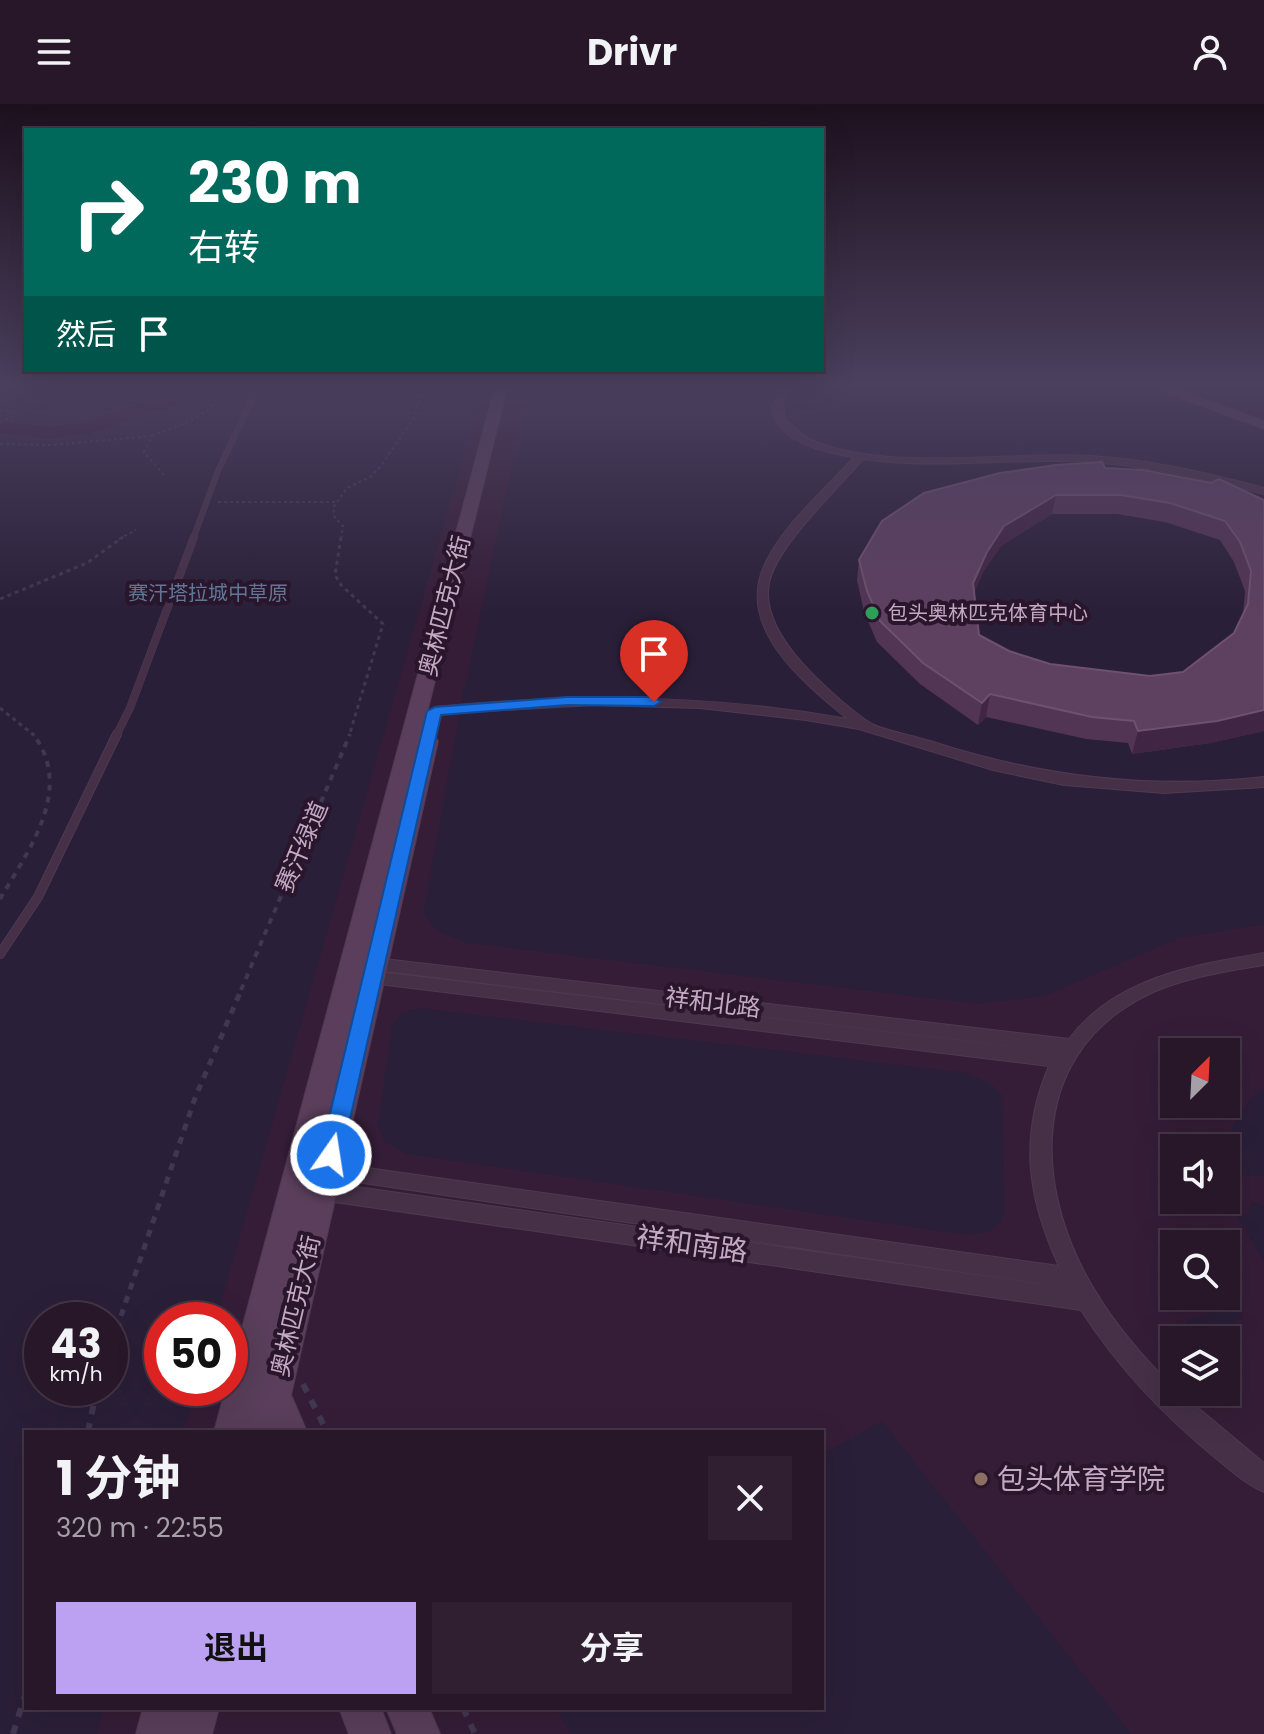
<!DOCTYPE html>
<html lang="zh">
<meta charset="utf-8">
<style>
body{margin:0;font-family:Poppins,"Noto Sans SC",sans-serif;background:#301f31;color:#f1f3f6;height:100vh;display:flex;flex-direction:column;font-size:30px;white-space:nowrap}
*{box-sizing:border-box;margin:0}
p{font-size:26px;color:#a59fa8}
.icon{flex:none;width:44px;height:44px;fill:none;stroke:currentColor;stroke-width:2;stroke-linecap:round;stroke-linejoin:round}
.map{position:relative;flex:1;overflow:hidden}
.drawer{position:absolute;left:24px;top:1326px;width:800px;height:280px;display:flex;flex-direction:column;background:#281629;border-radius:0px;box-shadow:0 8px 32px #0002,0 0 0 2px #443546}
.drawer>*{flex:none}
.hud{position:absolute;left:24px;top:24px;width:800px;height:244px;border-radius:0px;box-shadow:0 8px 32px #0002,0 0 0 2px #443546;background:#00695c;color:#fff;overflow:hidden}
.needle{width:52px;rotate:24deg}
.fabs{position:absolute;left:1160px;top:934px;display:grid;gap:16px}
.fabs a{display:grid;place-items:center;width:80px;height:80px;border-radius:0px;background:#281629;box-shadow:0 8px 32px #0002,0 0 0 2px #443546;font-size:40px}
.speed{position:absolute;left:24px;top:1198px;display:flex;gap:16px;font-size:40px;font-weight:700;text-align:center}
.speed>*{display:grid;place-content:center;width:104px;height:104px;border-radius:50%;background:#281629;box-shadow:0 8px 32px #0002,0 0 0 2px #443546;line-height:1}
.speed small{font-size:20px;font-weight:400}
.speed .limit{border:12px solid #d22;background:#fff;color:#111}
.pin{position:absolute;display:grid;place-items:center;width:68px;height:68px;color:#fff;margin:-82px -34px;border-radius:50% 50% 50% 0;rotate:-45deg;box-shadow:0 0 8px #0007}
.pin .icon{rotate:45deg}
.me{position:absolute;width:88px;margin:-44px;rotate:13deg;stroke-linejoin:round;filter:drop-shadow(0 0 6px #0008)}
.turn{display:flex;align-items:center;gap:28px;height:168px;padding:0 32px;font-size:36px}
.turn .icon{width:104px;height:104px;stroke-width:2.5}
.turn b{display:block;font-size:56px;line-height:68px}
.then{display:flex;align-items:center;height:76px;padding:0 32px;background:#0003;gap:16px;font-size:30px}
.round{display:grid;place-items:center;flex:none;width:84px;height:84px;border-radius:0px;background:#301f31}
.overview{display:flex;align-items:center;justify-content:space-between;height:136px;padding:0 32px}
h1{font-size:48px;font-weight:700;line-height:60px}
.cta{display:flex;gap:16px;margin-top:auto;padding:16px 32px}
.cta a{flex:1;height:92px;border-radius:0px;background:#bca0f2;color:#111;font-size:32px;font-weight:700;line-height:92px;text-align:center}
.cta a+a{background:#301f31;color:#f1f3f6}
header{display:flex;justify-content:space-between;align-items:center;height:104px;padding:0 32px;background:#281629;font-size:36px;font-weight:700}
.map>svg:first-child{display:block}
</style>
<header><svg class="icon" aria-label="menu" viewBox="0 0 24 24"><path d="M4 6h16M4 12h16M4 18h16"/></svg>Drivr<svg class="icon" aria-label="person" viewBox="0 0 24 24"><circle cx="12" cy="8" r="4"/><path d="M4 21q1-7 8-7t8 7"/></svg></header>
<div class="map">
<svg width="1264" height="1630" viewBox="0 0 1264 1630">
<rect width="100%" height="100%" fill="#351d37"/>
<path fill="#2a1f38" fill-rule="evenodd" d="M0,280H484L216,1216H162V1284H196L184,1328H26V1604H104L97,1630H0ZM42,1216H110V1284H42Z
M529,280H1132L1264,326V820L1179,834L1044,892L979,900L467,839L437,827L423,809L463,591Z
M1175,280H1264V310Z
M419,904L968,969L990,980L1002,991L1005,1105L1001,1119L988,1128L966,1131L406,1050L384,1037L378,1021L392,921L402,908Z
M1261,985L1264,986V1072H1245L1228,1058C1224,1027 1240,1005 1261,985Z
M1252,1098L1264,1102V1157L1237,1113L1248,1108Z
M1233,1202L1244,1214L1200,1233L1186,1217Z
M882,1317L1131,1630H570L557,1604H822V1351Z"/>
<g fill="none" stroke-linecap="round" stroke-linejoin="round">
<path fill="#321035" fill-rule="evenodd" d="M171,280H191L187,297L91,329L49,335L0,329V317L49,323L88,317L171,290Z"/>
<g stroke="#4f3951" stroke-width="6">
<path id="lane-far2" d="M193,435L218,367L259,280"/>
</g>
<g stroke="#4f3951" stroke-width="8">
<path id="lane-far1" d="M116,632L130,604L194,433"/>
</g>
<g stroke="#4f3951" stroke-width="10">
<path id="lane" d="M0,850L38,793L117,630"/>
</g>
<g stroke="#4f3951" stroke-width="2">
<path id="street" d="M784,280H793L783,298L785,316C793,322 801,330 809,335C881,369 1009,347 1089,352C1148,355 1207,369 1264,384V390C1207,376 1149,362 1090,358C1014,353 938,366 863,355C837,386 777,441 769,479C763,510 784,539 803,560C818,577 853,609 872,620C888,628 912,631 930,637C1040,673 1149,686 1264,673V683L1164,689L1064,681L993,666L859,625L806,616L700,604L594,601L430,610L428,607L435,603C574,589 710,590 848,615C802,578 732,521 767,456C787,417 825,386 854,353C826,349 774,337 772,303Z
M1264,849V861C1222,868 1179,874 1141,894C1025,956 1035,1092 1097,1190C1118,1225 1145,1255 1174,1284V1288H1179L1264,1359V1388C1247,1381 1233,1368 1218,1356C1165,1313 1118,1264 1081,1206L314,1095L306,1092L303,1086L306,1080L314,1077L1069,1184L310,1071L307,1065L310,1059L318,1057L1059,1162C1027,1093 1019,1032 1049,962L362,878L353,872L362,866L1059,948L367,865L358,859L367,853L1069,935C1115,874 1193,861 1264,849Z"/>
</g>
<g stroke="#4f3951" stroke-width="2">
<path id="secondary" d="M496,280H508L421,633H435L438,637L291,1291L307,1328H214L226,1284H230V1269Z
M1142,280H1161L1264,317V325Z
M143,1604H219L212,1630H136Z
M339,1604H381L391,1630H349Z
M386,1604H429L440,1630H397Z"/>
</g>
<path stroke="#423751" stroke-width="2" stroke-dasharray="3 3" stroke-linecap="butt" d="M0,306L18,308
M0,319L17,309
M152,332C174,322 225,310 218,280
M0,340L52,341L152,332L144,348L165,372
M218,398H336
M119,435L136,426
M341,435L343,422L335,414L333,404L347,384L370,373L381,362L415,312L423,280"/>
<path stroke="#423751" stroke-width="3" stroke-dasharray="4 4" stroke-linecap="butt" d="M341,433L335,471L341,481L383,520L349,632
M0,495L87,459L123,433
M0,604L35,632"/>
<path stroke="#423751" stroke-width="4" stroke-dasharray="6 6" stroke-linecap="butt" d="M0,795C28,747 75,685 33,630
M241,886L350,630"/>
<path stroke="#423751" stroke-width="5" stroke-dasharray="7 7" stroke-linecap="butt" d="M121,1212L195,994L242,884"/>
<path stroke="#423751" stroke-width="6" stroke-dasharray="9 9" stroke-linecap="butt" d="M110,1244L122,1210
M303,1280L327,1328
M88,1328L97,1284
M463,1604L475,1630
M13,1630L26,1588"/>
<use href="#lane-far2" stroke="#463048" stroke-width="5"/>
<use href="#lane-far1" stroke="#463048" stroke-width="7"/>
<use href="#lane" stroke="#463048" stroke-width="8"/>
<use href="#street" fill="#463048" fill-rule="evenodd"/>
<use href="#secondary" fill="#5a3e5b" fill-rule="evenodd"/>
</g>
<path fill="#523454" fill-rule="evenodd" d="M1105,364L1264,396V627L1210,639L1132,650L1128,639L1086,635L986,613L978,621L920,580L877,538L864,508L857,476L859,456ZM1052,410H1117L1165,418L1220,436L1234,458L1245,487L1243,510L1234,529L1183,568L1150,572L1050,560L1009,547L979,531L974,489L983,468L1001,442Z"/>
<path fill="#412544" d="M1056,391L1052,410L1001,442L983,468L970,500L973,479L987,448L1004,422Z
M990,590L986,613L978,621L982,599Z
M1264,606V627L1210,639L1132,650L1138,627Z"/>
<path fill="#5e4061" stroke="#6e5170" stroke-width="2" fill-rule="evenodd" d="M1102,358L1105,364L1143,366L1211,379L1219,375L1264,396V606L1217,617L1138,627L1134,617L1092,613L990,590L982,599L923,559L880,517L867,487L859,456L882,417L924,389L1000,369L1056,361ZM1056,391H1121L1170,399L1225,417L1240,438L1251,467L1248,500L1234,529L1183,568L1150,572L1050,560L1009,547L979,531L973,479L987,448L1004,422Z"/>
<linearGradient id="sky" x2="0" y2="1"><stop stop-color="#1d101e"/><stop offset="0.55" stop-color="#4b405e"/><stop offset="1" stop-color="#4b405e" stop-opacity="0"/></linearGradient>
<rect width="1264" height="509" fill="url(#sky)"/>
<path fill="#1a73e8" stroke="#114b97" stroke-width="2" d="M567,593H654L661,598L654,602L567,601L441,611L342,1051L339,1057L331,1059L323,1057L320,1051L427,607L435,603Z"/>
<circle fill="#2e9e5b" stroke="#2a162c" stroke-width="3" cx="872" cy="509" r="8"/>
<circle fill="#8d6e63" stroke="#2a162c" stroke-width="3" cx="981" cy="1375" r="8"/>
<g text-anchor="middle" stroke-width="8" stroke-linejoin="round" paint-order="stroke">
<g font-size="20" fill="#607797" stroke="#2a162c">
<text x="208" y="496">赛汗塔拉城中草原</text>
</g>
<g font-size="20" fill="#c4a9c5" stroke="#2a162c" text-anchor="start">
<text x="888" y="516">包头奥林匹克体育中心</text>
</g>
<g font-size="24" fill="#c4a9c5" stroke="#2a162c">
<text transform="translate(445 502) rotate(-76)" y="8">奥林匹克大街</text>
<text transform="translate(302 743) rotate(-67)" y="8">赛汗绿道</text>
<text transform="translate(713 899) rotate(7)" y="8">祥和北路</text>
<text transform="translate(296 1202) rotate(-77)" y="8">奥林匹克大街</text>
</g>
<g font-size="28" fill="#c4a9c5" stroke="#2a162c">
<text transform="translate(692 1140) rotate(8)" y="10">祥和南路</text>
</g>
<g font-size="28" fill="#c4a9c5" stroke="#2a162c" text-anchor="start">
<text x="997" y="1385">包头体育学院</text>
</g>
</g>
</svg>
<div class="fabs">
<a><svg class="needle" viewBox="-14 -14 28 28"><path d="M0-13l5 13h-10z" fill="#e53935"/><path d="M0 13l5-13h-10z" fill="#a59fa8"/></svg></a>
<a><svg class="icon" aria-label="sound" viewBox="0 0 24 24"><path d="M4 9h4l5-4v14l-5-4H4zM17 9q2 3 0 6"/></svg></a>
<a><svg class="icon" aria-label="search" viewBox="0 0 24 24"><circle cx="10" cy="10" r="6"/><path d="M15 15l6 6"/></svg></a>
<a><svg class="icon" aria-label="layers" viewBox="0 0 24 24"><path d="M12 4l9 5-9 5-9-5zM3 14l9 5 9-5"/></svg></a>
</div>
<div class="speed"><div>43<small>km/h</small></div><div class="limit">50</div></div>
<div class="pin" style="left:654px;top:598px;background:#d93025"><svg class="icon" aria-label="arrive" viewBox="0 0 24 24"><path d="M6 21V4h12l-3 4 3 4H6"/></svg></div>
<svg class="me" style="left:331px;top:1051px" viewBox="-20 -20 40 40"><circle r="17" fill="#1a73e8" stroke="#fff" stroke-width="3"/><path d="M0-11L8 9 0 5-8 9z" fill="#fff"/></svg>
<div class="hud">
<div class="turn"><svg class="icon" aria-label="right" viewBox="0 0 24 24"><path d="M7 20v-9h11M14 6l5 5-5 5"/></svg><div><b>230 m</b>右转</div></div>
<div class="then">然后<svg class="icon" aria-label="arrive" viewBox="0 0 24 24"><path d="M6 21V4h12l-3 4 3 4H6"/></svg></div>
</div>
<section class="drawer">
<div class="overview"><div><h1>1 分钟</h1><p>320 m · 22:55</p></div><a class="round"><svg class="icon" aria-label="close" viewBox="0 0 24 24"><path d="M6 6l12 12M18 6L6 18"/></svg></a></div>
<div class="cta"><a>退出</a><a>分享</a></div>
</section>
</div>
